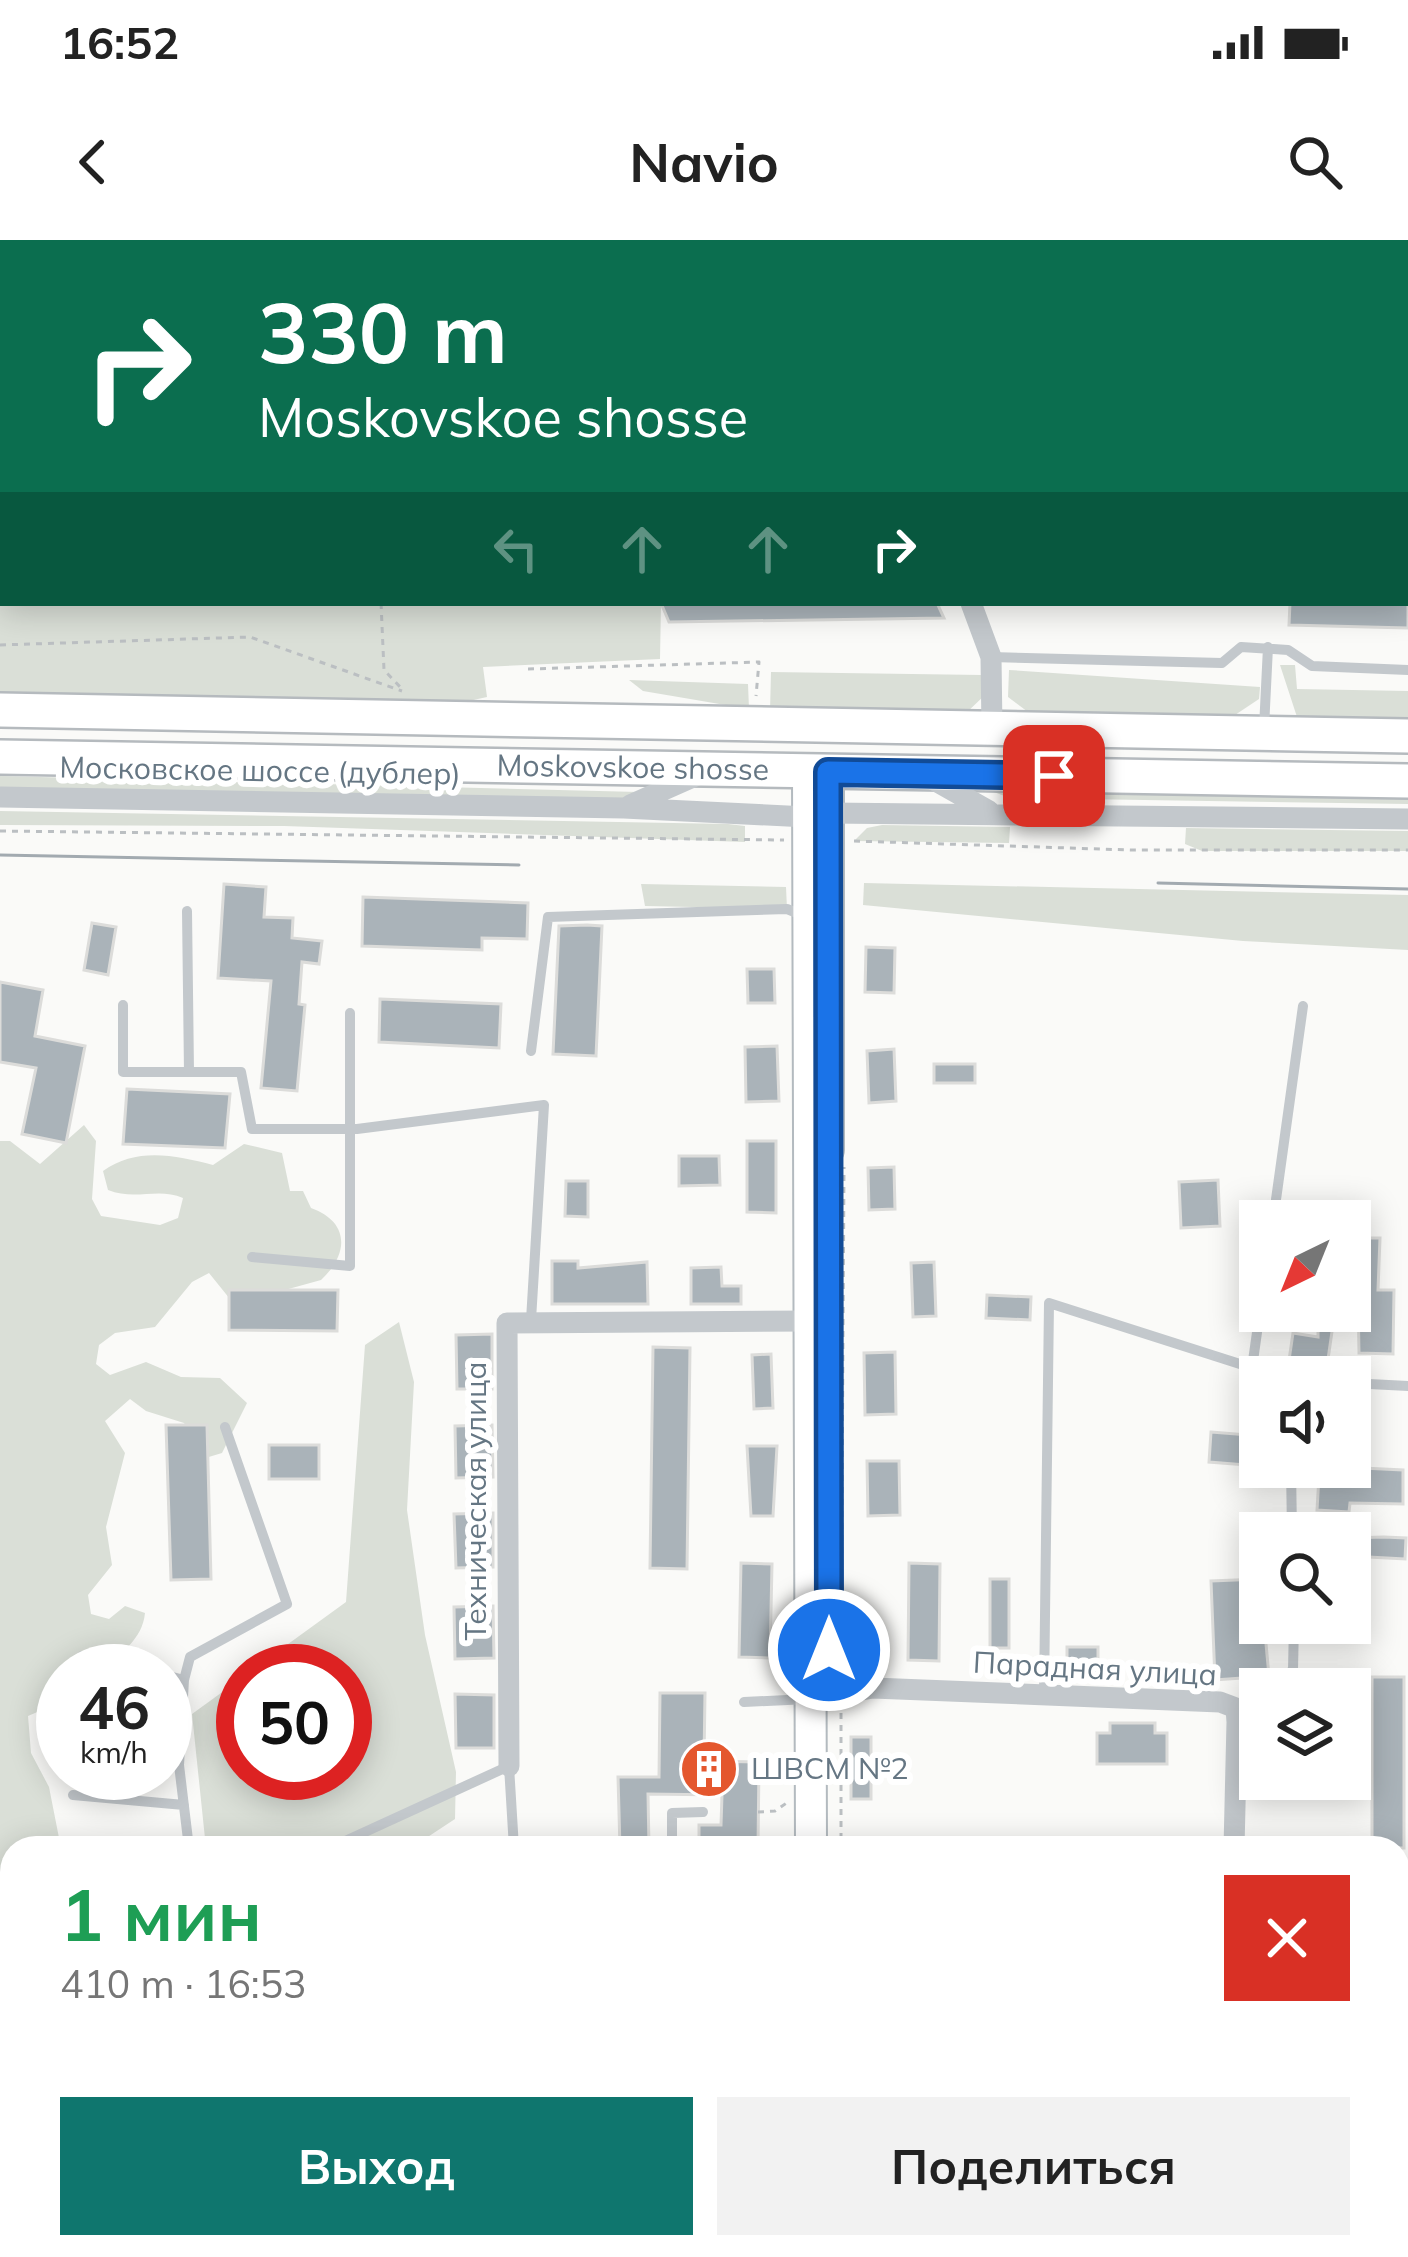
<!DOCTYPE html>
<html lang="ru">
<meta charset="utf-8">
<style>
body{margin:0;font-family:Mulish,sans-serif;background:#f2f2f2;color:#222;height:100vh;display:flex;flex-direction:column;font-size:45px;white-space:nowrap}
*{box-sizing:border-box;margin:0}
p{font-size:39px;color:#767676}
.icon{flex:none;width:66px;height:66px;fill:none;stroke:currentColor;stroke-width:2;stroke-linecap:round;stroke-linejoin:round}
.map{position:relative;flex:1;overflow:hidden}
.side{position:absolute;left:0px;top:1596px;width:1410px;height:423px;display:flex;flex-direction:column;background:#fff;border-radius:36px 36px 0 0;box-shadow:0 6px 30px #0003}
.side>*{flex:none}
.top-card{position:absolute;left:0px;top:0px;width:1410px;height:366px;box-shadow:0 6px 30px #0003;background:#0b6e4f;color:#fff;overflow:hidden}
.needle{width:78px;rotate:223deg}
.controls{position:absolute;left:1239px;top:960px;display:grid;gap:24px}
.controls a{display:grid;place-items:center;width:132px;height:132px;border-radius:0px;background:#fff;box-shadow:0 6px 30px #0003;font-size:60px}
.speed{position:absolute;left:36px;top:1404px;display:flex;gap:24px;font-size:60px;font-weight:700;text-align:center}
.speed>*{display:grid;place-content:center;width:156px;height:156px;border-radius:50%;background:#fff;box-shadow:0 6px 30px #0003;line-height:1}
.speed small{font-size:30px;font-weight:400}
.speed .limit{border:18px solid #d22;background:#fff;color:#111}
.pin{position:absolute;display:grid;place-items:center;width:102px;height:102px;color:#fff;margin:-51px;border-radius:24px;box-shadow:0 6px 18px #0006}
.me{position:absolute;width:132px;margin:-66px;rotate:0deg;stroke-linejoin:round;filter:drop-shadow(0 0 9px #0008)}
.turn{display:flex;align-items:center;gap:42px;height:252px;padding:0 60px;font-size:54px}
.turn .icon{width:156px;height:156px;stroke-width:2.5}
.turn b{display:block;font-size:84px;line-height:102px}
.lanes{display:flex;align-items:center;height:114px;padding:0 60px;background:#0003;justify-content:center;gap:60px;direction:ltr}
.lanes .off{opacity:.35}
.round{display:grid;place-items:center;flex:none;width:126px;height:126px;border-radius:0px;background:#f2f2f2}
.head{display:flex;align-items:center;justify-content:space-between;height:204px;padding:0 60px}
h1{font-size:72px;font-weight:700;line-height:90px;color:#1e9e55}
.button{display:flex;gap:24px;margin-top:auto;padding:24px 60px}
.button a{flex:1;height:138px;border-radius:0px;background:#0f766e;color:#fff;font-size:48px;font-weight:700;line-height:138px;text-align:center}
.button a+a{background:#f2f2f2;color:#222}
.status{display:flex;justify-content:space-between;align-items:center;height:84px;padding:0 60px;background:#fff;direction:ltr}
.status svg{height:33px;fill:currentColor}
header{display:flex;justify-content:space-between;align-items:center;height:156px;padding:0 60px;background:#fff;font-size:54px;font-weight:700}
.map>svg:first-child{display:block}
</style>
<div class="status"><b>16:52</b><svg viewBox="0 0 49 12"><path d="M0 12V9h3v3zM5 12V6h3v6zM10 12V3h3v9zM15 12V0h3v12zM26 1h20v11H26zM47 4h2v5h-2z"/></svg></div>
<header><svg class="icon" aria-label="back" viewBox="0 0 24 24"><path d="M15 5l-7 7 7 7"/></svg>Navio<svg class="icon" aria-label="search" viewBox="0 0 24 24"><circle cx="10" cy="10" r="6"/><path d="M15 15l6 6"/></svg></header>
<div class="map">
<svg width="1408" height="2017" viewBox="0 0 1408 2017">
<rect width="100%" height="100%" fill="#fafaf8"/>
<path fill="#dadfd7" d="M0,0H1148L3,3V363H661L660,419L483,427L487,457L391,478L0,470Z
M1280,425H1295L1297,449L1408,451V481L1297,477Z
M1009,430L1260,447L1259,459L1232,477L1028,472L1008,457Z
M771,432L982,435L986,454L965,474L770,472Z
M629,440L748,444L749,469L643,451Z
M0,536L639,552L620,560L0,550Z
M983,548L1408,555V564L1010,558Z
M0,571L728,584L745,586V602L284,586L0,585Z
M882,585L1010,587L1009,603L854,601L867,588Z
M1186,588L1408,591V611H1202L1185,604Z
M864,643L1408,655V710L1243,701L863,665Z
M641,644L786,647L787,669L645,666Z
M84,885L96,901L92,959L101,976L160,985L178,978L183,958C158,947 135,961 108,950L103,931C136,907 175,915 213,925L244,904L282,913L290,951H303L311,968C350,982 349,1014 321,1040L234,1064L209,1033L192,1042L155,1087L115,1093L99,1105L96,1124L110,1135L146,1122L181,1137L220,1138L247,1163L222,1213L202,1219L184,1183L146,1171L130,1159L105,1181L125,1213L106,1287L112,1325L88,1355L91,1374L109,1379L125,1366L145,1373C142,1402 120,1407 114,1431H63V1461L28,1476L31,1513L49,1547L61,1608H12V2007H221L227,2017L256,2007H695L699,2014L716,2016L723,2007H788L789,2017H0V901H10L40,924Z
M399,1082L414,1142L407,1270L425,1395L456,1532L455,1579L411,1608H206L192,1474L243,1437V1533H345V1431H251L346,1362L365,1105Z
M1398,1750L1408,1751V2017H1242V2007H1398Z"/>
<path fill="#aab3b9" stroke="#dcdcda" stroke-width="3" d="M661,363H937L944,378L669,382Z
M1290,363H1408V388L1289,385Z
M224,644L266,647L264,677L293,678L292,698L322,701L319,724L302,722L299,764L305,765L297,851L261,848L271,741L218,738Z
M363,657L528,663L527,699L482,698V710L362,706Z
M92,683L116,687L108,735L84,730Z
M587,685L602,686L596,816L553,814L559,686Z
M866,707L895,708L894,753L865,752Z
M747,729H774L775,763H748Z
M0,742L43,750L35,796L85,806L66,903L22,894L36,828L0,822Z
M380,759L501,764L499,808L379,802Z
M777,806L779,861L746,862L745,807Z
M894,809L896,861L869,863L867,811Z
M934,824H975V843H934Z
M127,849L230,854L225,908L123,904Z
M747,901H776V973L747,972Z
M679,916H719L720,945L679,946Z
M894,927L895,969L869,970L868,928Z
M1218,940L1220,986L1181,988L1179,942Z
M566,941H588V977L565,976Z
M1357,998H1380L1378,1050H1394L1393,1114L1359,1113Z
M552,1021H578V1028L647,1022L648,1064H552Z
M934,1022L936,1076L913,1077L911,1023Z
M721,1027L722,1046H741V1064H691V1028Z
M229,1050H338L337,1091L229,1090Z
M987,1055L1031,1057L1030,1080L986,1078Z
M1318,1071H1335L1326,1133L1288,1127L1293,1093L1318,1097Z
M492,1094V1149H457L456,1095Z
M653,1107L690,1108L687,1329L650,1328Z
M895,1112L896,1174L865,1175L864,1113Z
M771,1114L773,1168L754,1169L752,1115Z
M166,1185H207L211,1339L171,1340Z
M492,1185L493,1237L456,1238L455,1186Z
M1211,1192L1249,1195L1246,1225L1209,1222Z
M269,1205H319V1239H269Z
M747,1206H777L773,1276H751Z
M867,1221H899L900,1275L868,1276Z
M1341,1227L1403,1230V1264L1350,1263L1349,1272L1317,1270L1319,1236L1340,1237Z
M493,1273V1327L456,1328L454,1274Z
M1384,1297L1406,1298L1405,1319L1350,1316V1298Z
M741,1323L772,1324L770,1418L739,1417Z
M909,1323L940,1324L939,1421L908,1420Z
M990,1339H1009V1408H990Z
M1260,1339L1269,1436L1215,1440L1211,1341Z
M493,1366L494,1418L455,1419L454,1367Z
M1067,1407H1098V1437H1067Z
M1372,1437H1404V1608H1372Z
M660,1453H705L704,1521L759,1522L758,1608H699V1585H721L722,1555L648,1554L649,1608H620L618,1537H659Z
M455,1454L494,1455V1508H456Z
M1110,1483H1155V1493H1167V1524H1097V1493H1110Z
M851,1497H871V1559H851Z"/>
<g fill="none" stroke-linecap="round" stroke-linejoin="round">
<g stroke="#b3babf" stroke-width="34">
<path id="secondary" d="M808,532L811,1608
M828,532V910
M837,2007L838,2017
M812,2017V2007"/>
</g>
<g stroke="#b5babe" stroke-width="38">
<g id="primary">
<path d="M0,470L1408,496"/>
<path id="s1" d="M0,517L1408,541"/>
</g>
</g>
<path stroke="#bbbfc2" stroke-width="3" stroke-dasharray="6 6" stroke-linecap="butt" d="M102,0L110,3
M450,0L460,3
M494,0L498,3
M304,3L305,0
M529,3L531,0
M536,3L538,0
M551,3L552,0
M0,125L3,126
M0,159L3,160
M0,162L3,163
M381,363L384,430L403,450
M0,405L250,397L402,451
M528,429L759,422L756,456
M0,591L784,600
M854,601L1130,610H1408
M841,1433L844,927
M841,1473V1608
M758,1572L775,1571L788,1562"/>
<path stroke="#c3c8cc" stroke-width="10" d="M1295,0L1307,3
M1258,3L1259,0
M1407,27H1408
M991,417L1222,423L1241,407L1288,410L1312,426L1408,430
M1264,488L1268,407
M187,671L189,832
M123,765V832H241L252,889H357L544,865L531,1080
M531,811L548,677L787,669L802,675
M1273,981L1303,766
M252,1017L350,1026V773
M1252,1128L1260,1071
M1350,1143L1408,1146
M1291,1227L1292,1293
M82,1416L146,1431
M165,1435L184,1440L179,1525
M184,1440L190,1417L287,1364L225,1187
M1267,1449L1293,1430L1294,1383
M1044,1454L1049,1063L1281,1137
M744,1462L808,1459
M1236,1468L1260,1453
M62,1494H63
M165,1522L179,1525L189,1608
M73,1555L184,1565
M330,1608L509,1526L514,1608
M672,1608V1573L703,1572
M1398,1744L1408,1747"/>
<path stroke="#c3c8cc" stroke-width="21" d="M806,0L807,3
M1407,158H1408
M971,363L991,417L992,490
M927,536L989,571
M0,557L624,568L807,577
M630,565L700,534
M829,573L1408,579
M811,1459L873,1448L1220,1462L1236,1468L1237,1482L1234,1608
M509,1526L507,1083L810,1081
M1228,2017V2007"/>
<use href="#secondary" stroke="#fff" stroke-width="30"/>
<use href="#primary" stroke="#fff" stroke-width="33"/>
<path stroke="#a2aab0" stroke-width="3" d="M0,615L519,625
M1158,643L1408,649"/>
</g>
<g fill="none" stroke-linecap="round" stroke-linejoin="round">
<g stroke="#114b97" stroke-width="30">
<path id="route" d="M829,1410L828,532L1054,536"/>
</g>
<use href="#route" stroke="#1a73e8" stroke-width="21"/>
</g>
<defs>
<g id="building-disc" transform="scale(3)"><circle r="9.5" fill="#e4572e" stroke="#fff"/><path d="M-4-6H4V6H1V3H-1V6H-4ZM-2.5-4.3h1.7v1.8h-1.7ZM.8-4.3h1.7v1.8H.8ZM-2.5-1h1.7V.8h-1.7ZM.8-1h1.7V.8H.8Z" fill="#fff"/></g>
</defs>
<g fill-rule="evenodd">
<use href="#building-disc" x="709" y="1529"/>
</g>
<g text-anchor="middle" stroke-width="12" stroke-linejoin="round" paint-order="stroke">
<g font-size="30" fill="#657683" stroke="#fff">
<text dy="10" stroke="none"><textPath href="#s1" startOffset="633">Moskovskoe shosse</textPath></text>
<text transform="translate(260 531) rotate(1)" y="10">Московское шоссе (дублер)</text>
<text transform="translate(476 1261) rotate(-90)" y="10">Техническая улица</text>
<text transform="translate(1095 1429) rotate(3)" y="10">Парадная улица</text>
</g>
<g font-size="30" fill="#657683" stroke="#fff" text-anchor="start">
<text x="751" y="1539">ШВСМ №2</text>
</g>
</g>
</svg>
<div class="controls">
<a><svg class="needle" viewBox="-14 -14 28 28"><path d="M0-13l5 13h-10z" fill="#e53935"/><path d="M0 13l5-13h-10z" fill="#767676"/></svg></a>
<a><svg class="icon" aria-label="sound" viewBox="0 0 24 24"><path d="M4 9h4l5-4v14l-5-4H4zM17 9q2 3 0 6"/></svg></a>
<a><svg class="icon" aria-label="search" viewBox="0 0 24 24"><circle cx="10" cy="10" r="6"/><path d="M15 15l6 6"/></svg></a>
<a><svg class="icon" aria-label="layers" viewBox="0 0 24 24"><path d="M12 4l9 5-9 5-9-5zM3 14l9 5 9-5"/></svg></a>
</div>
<div class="speed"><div>46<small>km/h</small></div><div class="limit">50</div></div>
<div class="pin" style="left:1054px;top:536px;background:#d93025"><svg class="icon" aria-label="arrive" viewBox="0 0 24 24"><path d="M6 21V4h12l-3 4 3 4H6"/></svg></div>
<svg class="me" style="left:829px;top:1410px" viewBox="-20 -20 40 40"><circle r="17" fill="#1a73e8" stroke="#fff" stroke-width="3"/><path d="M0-11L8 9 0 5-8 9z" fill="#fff"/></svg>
<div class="top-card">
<div class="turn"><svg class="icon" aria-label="right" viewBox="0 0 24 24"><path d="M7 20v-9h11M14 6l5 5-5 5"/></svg><div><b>330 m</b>Moskovskoe shosse</div></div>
<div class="lanes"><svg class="icon off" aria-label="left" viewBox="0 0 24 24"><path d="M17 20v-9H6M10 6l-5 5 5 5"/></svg><svg class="icon off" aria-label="ahead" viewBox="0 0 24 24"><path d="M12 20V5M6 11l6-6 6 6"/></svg><svg class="icon off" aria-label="ahead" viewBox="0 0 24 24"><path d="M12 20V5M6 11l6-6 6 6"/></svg><svg class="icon" aria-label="right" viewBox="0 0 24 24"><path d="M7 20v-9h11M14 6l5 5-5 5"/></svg></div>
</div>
<section class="side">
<div class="head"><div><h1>1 мин</h1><p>410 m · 16:53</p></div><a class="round" style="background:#d93025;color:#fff"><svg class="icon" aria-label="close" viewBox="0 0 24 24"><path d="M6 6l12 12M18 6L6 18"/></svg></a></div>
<div class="button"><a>Выход</a><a>Поделиться</a></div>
</section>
</div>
